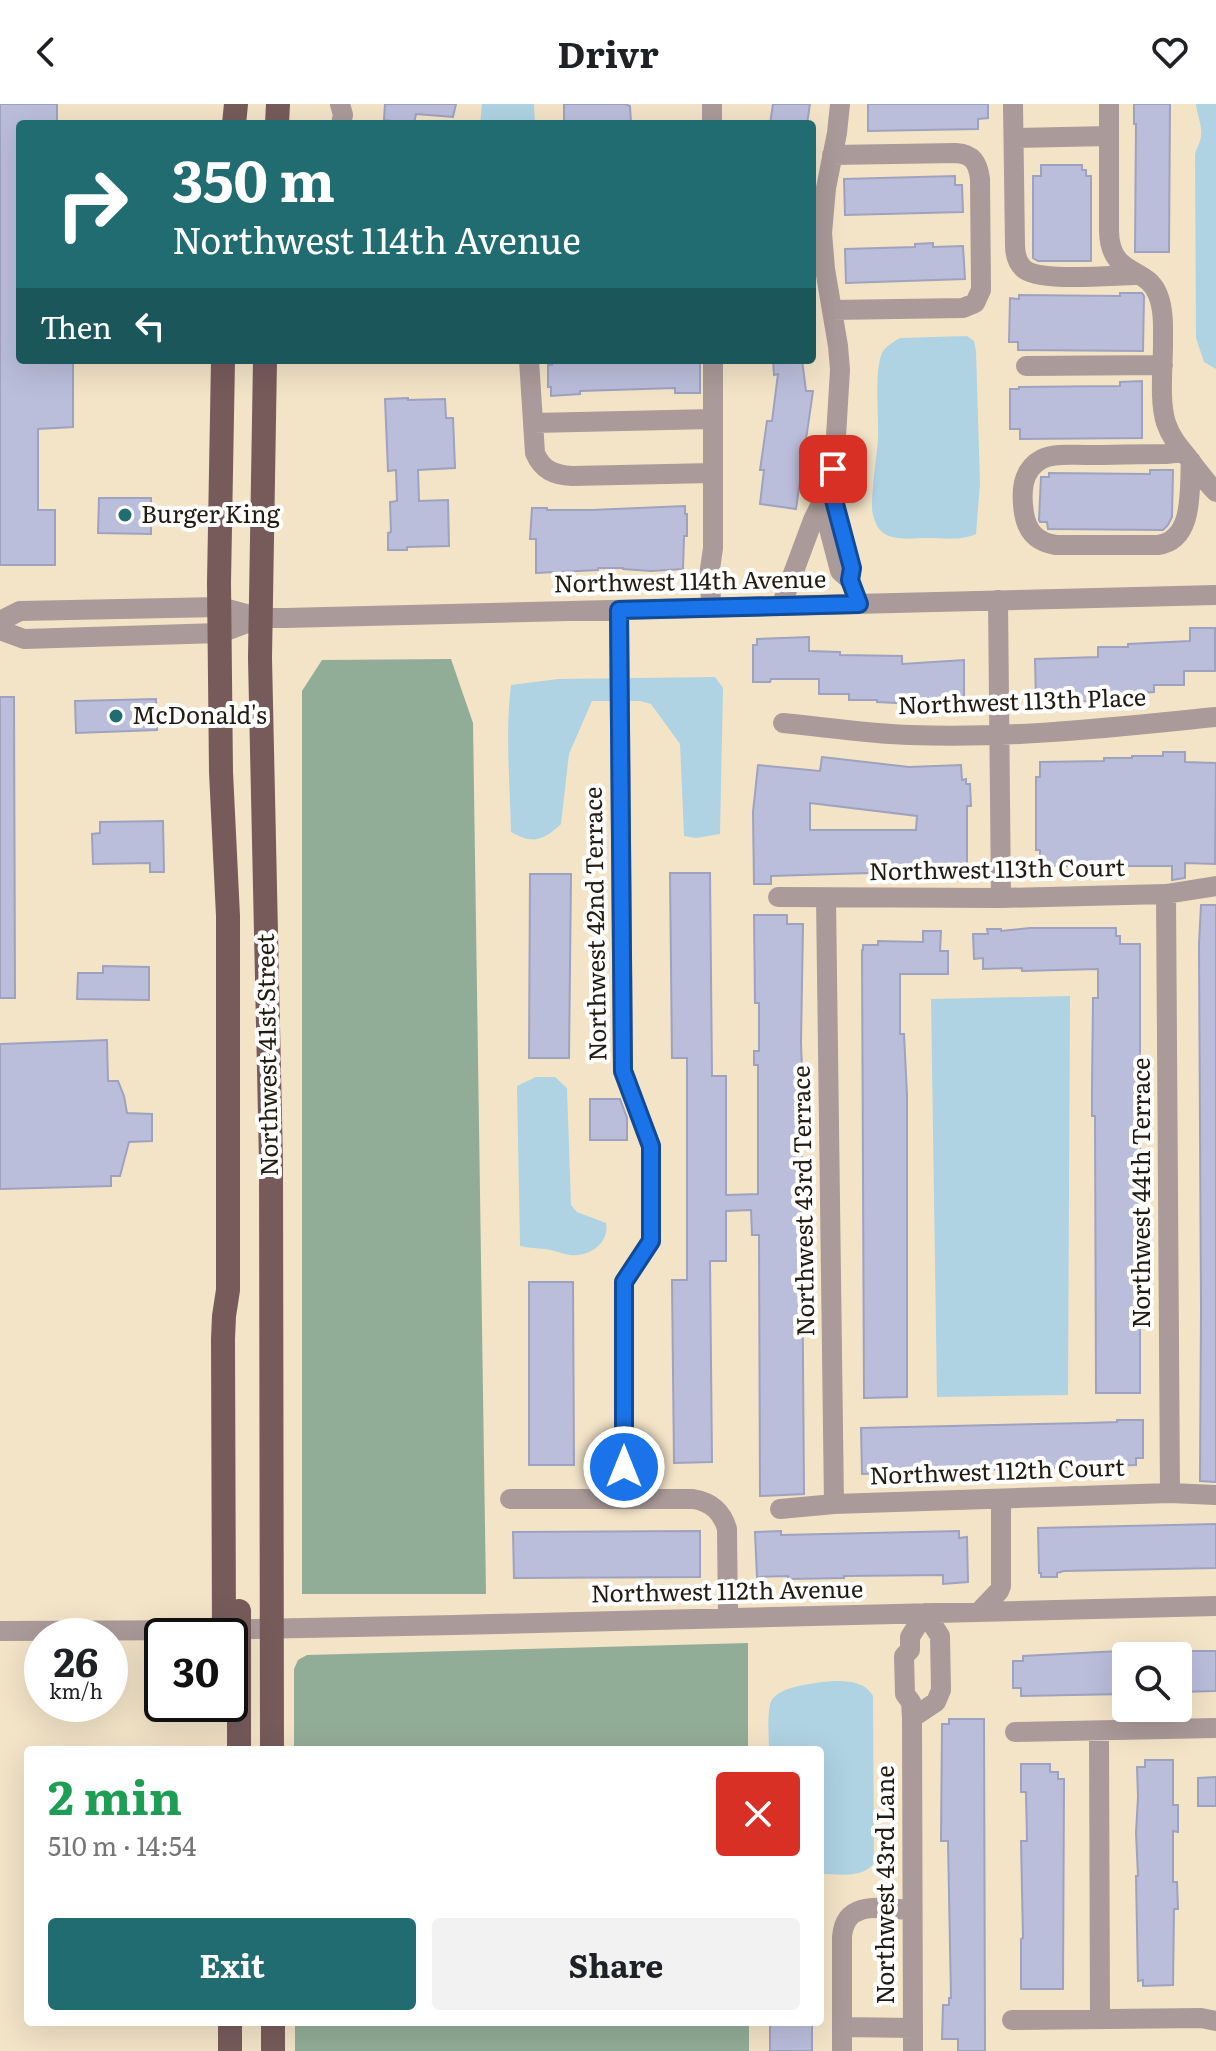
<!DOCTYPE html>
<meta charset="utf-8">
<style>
body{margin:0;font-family:Literata,serif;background:#f2f2f2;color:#202124;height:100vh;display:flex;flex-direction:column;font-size:30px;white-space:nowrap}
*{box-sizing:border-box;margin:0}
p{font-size:26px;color:#757577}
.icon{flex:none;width:44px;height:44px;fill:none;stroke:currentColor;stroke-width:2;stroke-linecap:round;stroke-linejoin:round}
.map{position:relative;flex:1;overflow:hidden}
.drawer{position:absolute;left:24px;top:1642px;width:800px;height:280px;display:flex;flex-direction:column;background:#fff;border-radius:8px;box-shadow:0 8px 32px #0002}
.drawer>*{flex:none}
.top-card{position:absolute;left:16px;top:16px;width:800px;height:244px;border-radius:8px;box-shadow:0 8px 32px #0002;background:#216c71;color:#fff;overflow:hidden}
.controls{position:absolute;left:1112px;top:1538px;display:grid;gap:16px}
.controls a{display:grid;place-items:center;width:80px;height:80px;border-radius:8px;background:#fff;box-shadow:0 8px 32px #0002;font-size:40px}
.speed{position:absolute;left:24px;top:1514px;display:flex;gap:16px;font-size:40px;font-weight:700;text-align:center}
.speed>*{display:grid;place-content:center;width:104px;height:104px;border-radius:50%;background:#fff;box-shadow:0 8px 32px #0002;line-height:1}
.speed small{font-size:20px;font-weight:400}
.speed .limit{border:4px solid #111;border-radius:12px;background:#fff;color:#111}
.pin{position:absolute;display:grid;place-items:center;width:68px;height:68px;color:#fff;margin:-34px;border-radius:16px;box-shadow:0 4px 12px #0006}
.me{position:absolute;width:88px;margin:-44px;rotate:0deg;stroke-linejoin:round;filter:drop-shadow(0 0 6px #0008)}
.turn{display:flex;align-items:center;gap:28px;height:168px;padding:0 24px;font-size:36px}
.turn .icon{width:104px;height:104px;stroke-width:2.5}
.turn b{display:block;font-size:56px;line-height:68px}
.then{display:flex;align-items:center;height:76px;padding:0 24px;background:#0003;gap:16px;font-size:30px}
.round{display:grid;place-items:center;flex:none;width:84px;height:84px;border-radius:8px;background:#f2f2f2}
.headline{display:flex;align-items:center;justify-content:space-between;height:136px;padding:0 24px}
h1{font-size:48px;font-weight:700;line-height:60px;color:#1e9e55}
.cta{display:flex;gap:16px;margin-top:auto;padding:16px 24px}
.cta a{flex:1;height:92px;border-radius:8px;background:#216c71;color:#fff;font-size:32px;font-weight:700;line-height:92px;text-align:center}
.cta a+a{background:#f2f2f2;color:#202124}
header{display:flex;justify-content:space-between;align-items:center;height:104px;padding:0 24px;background:#fff;font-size:36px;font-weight:700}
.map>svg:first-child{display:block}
</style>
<header><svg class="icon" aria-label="back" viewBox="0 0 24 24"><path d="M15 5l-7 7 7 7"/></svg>Drivr<svg class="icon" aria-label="heart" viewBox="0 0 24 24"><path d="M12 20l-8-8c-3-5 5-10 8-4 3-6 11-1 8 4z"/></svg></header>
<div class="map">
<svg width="1216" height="1947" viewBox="0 0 1216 1947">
<rect width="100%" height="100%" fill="#f3e4c8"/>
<path fill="#92ad97" d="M451,555L473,619L486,1490H302V587L322,556Z
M748,1539V1646H294V1565L298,1556L307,1551Z
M295,1918H749V1947H295Z"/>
<path fill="#afd3e3" d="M482,0H534L535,20H480Z
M1196,0H1216V265L1204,258L1196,234L1195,50C1196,45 1199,41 1200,37C1204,24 1197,12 1196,0Z
M967,232L974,237L976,247L980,380L976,430C961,437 943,434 927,434C913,434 891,438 880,426C875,420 872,410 872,403C872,381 876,358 878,335C879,314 874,267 882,249C886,242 893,238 900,234Z
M715,573L723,584L720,730L696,734L684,732L680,640L651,600L640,597H592L569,650L561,720C544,736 533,741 511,728C510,679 505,629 511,581L558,575Z
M1070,892L1068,1291L937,1293L931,895Z
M536,973H555L567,984L571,1101L577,1108L606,1119C610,1139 589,1153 570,1151C562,1150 554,1146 545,1145C536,1144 529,1144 520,1142L517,982Z
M832,1577C848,1577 864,1577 873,1592L874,1759C863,1775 838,1770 820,1770V1646H769C769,1632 767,1615 770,1601C773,1582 815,1579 832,1577Z"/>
<path fill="#bbbedb" stroke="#9fa2be" stroke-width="2" fill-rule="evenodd" d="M0,0H57V20H20V256H73V323L38,325V406H55V461H0Z
M385,0H456L453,13L416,10L414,20L384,16Z
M564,0H625L630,2L631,20H564Z
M773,0H810L807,20H770Z
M868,0H988V14L978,15V25L868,27Z
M1134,0H1170L1169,148H1135L1136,20H1134Z
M1041,61H1082V66H1086V72H1091V157H1038L1033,154V72H1041Z
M955,72V81H962L963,108L845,111L844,75Z
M933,139V143L963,142L965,175L846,179L845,145L915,143V140Z
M1120,189H1142L1144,192L1143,247L1018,246V238H1009L1010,194L1019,195V191L1120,192Z
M552,256H700V289H675V284L580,287V290L551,292V283H548V261H552Z
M773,256H802L806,287H813L796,405L760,400L764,366H760L767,317H772L778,270L774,271Z
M1142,277V334L1020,335V325H1010V285H1019V283L1120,282V278Z
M408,294V296L445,295L446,314H453L455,364L418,366L419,397L448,396L449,442L407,443V446H388V429L391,428L390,398L397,397L396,366L388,367L385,295Z
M1150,366H1173L1172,413L1168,421L1163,426L1048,425L1047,418H1040L1039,416L1041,373H1049V369L1150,370Z
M99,394H151V430L98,429Z
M685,402V410H687V432H684L683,465L651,467L623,465V464H598V466L536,469V435H530L532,404H547V406H591Z
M1190,524H1215V567H1184V581H1154V588L1092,592V597L1036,598L1035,555L1098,553V543H1128V540L1190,537Z
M809,533V547L840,548V551L902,552V560L964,556V601L916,602V600L877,598V596H849V590H819V575H771L770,578H753V541H757V535Z
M0,593H14L15,894H0Z
M156,595L157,626L76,629L75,597Z
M1163,648H1185V658L1216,659L1215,760L1185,759V774L1172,776V762H1040V746H1036V673H1040V658L1104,657V654H1132V652H1163Z
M822,653L909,663L961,661L962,676L966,675V680H970L971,702H967V766L771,772V780H754L753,708L758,661L820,667ZM810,699L917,712L916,726H810Z
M163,717L164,768H150V759L93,760L92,730L100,729V718Z
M670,769H710L712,972H726V1091L758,1090V961H754V947H759V899H755L754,811H787V820H803L801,939L803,991H801L804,1390L760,1392L759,1131H752L751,1106L726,1107V1157H710L712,1358L674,1359L672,1176H687V954H672Z
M530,770H571L569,954H529Z
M1201,801H1216V1378L1200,1377L1201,1206L1199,840Z
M1030,824H1116V832H1120V840H1140V1289H1096L1095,1012H1092V986L1093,894H1098V865L1022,867V864L983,865V854L974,855L973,830H988L987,825H1001V827Z
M923,827H941L940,847H948V870H900V930H904L907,991V1293L864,1294L862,846H863V841H878V837L923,838Z
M103,862L149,863V896L77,895L78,869H103Z
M107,936L108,977H118L124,992L127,1009L152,1010V1037L129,1038L120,1072H111V1082L0,1085V940Z
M590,995H620L627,1014V1036H590Z
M529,1178H573L574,1361H529Z
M1117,1316H1143V1354H1136V1361L862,1370L861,1324L1087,1319L1117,1318Z
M1216,1420V1464L1064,1467L1057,1469V1473H1041V1469H1039L1038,1424Z
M700,1427V1473L514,1474L513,1428Z
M781,1427V1431L959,1427V1434L967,1433L968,1478L943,1480V1471L844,1472V1474L788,1475V1472L757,1473L755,1428Z
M1119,1547V1549H1124L1125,1590L1021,1592V1584H1013V1557H1023V1552Z
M1178,1547H1216V1587L1178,1588Z
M949,1615H984L985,1947H958V1935H942L943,1901H949V1894H951L948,1737H941L942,1620H949Z
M1145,1656H1173V1701H1178V1728L1173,1727V1778H1177L1178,1805H1174L1173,1881L1143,1882V1876L1138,1877L1136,1772H1138L1136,1729L1138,1693L1137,1663H1145Z
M1021,1660H1050V1668H1058V1675H1064L1063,1885H1021V1835L1023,1834L1021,1737H1027L1026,1688H1021Z
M1216,1673V1702H1198V1674Z
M770,1918H812V1947H770Z"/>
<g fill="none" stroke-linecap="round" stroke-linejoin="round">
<path stroke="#aa9a99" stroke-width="20" d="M340,0L343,11L341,20
M840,0L837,29L826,84L822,129L825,165L838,242L840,266L835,349L827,417L840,467L850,476
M1013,0L1015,141C1015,149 1017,158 1023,164C1038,179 1114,171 1136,171
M1109,0V127C1110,174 1147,161 1158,191C1164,206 1163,224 1163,240C1163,264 1159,297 1166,319C1171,334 1180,344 1189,355C1198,367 1206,378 1216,388
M712,20V0
M1014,34L1109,32
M832,206L963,204L975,199L981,186L980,75C978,59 973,50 956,49L832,51
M529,256L535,349C542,366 554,371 572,372L713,369
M1026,262L1163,261
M533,319L713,315
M1183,348L1166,350C1139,350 1112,351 1085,351C1072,351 1054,349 1042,355C1021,366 1021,389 1024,409C1027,428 1037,438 1056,441H1158C1195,436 1189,384 1191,357
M998,496L1001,794
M781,502L813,416L825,392
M711,504L710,465L713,444V256
M619,506L623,967L651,1042V1137L624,1178V1394
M0,517L20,507L220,503L261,514H285L1216,491
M0,526L24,535L220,529L261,514
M783,619C825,623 868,630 911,631C1013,635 1115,623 1216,613
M1166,790L1170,1389
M778,793L1001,794L1166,790L1216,782
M826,794L834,1400
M510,1395H693C711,1398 722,1407 727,1425L728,1513
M780,1405L834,1400L1170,1389L1216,1391
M979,1508L999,1487L1001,1482V1395
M0,1527L211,1526L455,1521L1216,1502
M912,1614L936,1598L941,1586L940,1532L925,1509L910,1533V1546L904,1552L905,1590L911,1598L912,1614L913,1947
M1099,1627L1100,1914
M1015,1628L1216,1624
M1012,1916L1201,1914L1216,1917
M842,1923L913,1924
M842,1947V1833C845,1794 884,1805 912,1806"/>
<path stroke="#775b5b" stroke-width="24" d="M234,20L236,0
M277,20L278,0
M223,256L219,479L221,668L228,812V1186L224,1212L223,1235L224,1532
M265,256L260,554L271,1058L272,1646
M239,1507V1646
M230,1918V1947
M273,1918V1947"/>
</g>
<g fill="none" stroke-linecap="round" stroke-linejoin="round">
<g stroke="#114b97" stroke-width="20">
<path id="route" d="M624,1363V1178L651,1137V1042L623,967L619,506L859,500L850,476L852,464L830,381L833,365"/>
</g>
<use href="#route" stroke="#1a73e8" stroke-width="14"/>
</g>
<g fill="#216c71" stroke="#fff" stroke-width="3">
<circle cx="125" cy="411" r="8"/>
<circle cx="116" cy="612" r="8"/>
</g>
<g text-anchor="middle" stroke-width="8" stroke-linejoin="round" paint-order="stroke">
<g font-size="24" fill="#211b11" stroke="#fff" text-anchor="start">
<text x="141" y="419">Burger King</text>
<text x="132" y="620">McDonald's</text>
</g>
<g font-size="24" fill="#211b11" stroke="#fff">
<text transform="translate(690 478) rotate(-1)" y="8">Northwest 114th Avenue</text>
<text transform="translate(1022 598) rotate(-2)" y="8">Northwest 113th Place</text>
<text transform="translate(997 766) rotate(-1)" y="8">Northwest 113th Court</text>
<text transform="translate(596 820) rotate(-91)" y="8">Northwest 42nd Terrace</text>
<text transform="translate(268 951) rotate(-91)" y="8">Northwest 41st Street</text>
<text transform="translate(1142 1089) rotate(-90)" y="8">Northwest 44th Terrace</text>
<text transform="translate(804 1097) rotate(-91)" y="8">Northwest 43rd Terrace</text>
<text transform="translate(997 1368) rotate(-2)" y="8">Northwest 112th Court</text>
<text transform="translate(727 1488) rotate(-1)" y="8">Northwest 112th Avenue</text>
<text transform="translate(886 1781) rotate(-90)" y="8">Northwest 43rd Lane</text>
</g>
</g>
</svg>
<div class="controls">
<a><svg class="icon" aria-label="search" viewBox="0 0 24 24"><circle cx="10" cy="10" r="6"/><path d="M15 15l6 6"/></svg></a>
</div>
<div class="speed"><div>26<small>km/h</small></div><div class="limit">30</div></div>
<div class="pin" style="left:833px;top:365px;background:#d93025"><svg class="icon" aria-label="arrive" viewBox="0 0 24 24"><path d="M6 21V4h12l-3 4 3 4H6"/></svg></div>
<svg class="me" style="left:624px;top:1363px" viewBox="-20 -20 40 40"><circle r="17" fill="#1a73e8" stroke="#fff" stroke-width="3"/><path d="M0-11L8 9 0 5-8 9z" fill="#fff"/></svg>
<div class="top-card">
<div class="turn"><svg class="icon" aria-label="right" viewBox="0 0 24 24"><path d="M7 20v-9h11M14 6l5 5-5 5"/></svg><div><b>350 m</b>Northwest 114th Avenue</div></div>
<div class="then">Then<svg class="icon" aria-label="left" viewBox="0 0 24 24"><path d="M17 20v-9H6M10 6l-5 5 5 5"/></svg></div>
</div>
<section class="drawer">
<div class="headline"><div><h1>2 min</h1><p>510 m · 14:54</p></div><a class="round" style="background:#d93025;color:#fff"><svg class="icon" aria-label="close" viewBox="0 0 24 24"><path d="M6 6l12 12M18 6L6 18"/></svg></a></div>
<div class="cta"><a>Exit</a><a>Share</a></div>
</section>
</div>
